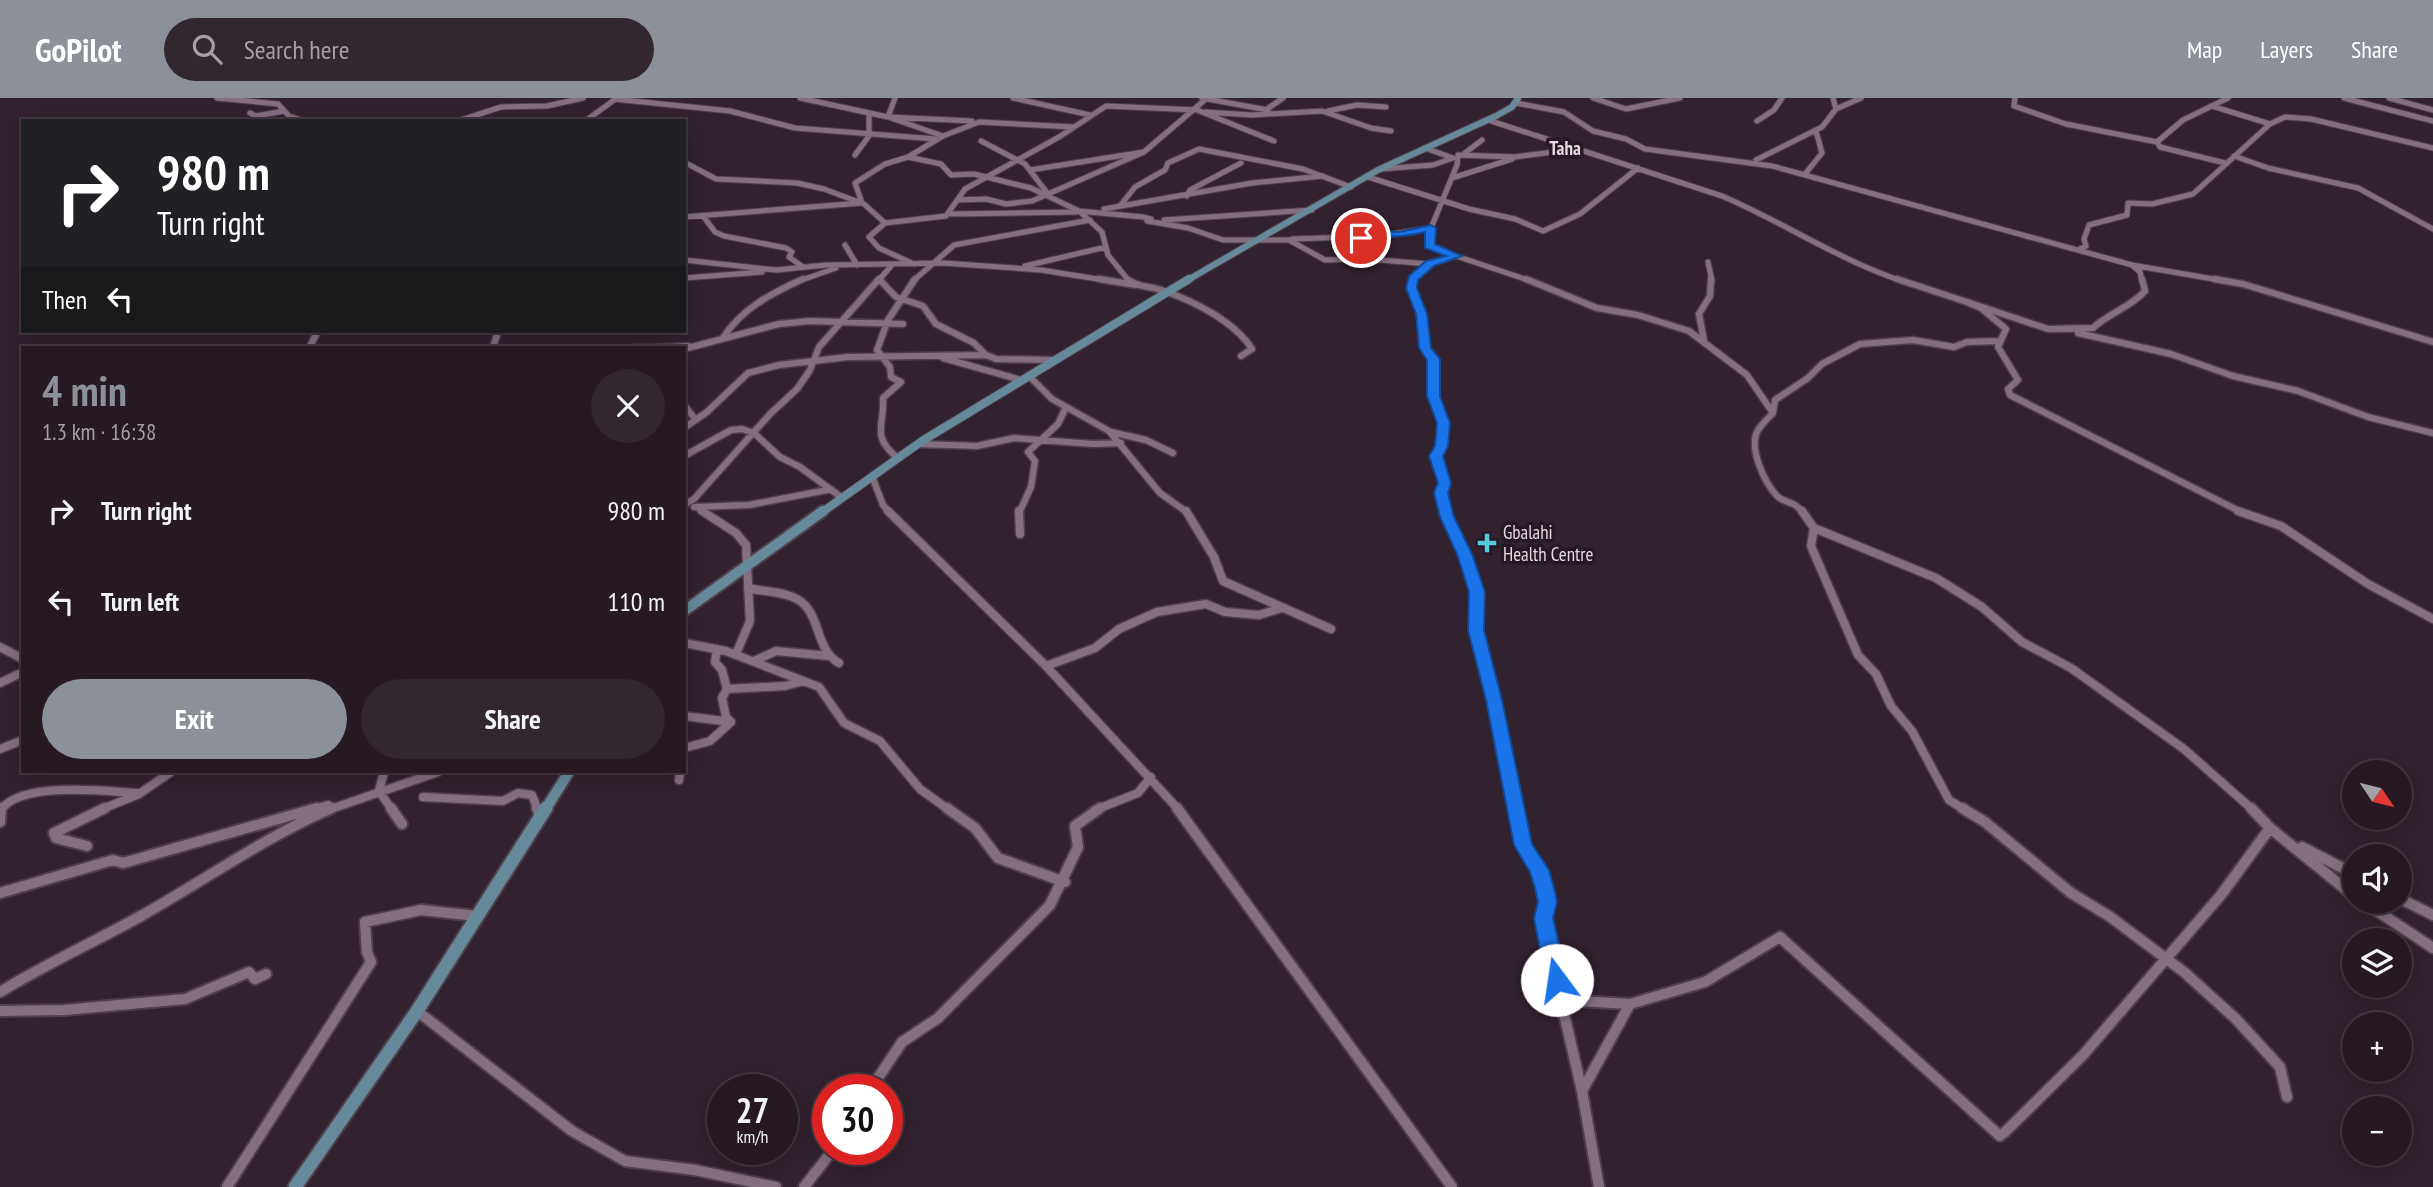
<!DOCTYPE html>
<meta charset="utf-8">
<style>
body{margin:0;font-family:"PT Sans Narrow",sans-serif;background:#32262f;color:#f1f3f6;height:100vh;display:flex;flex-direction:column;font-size:26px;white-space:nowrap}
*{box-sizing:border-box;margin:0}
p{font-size:23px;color:#a4a0a5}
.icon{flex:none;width:38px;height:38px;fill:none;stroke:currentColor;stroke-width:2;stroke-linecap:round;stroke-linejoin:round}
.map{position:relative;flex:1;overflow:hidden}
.details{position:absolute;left:21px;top:248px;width:665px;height:427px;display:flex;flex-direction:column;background:#261922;border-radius:0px;box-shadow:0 4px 18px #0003,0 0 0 2px #423840}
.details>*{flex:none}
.top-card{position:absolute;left:21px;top:21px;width:665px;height:214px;border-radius:0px;box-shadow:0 4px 18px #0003,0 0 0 2px #423840;background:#202124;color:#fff;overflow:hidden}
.needle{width:46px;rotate:125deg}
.fabs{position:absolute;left:2342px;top:662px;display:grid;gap:14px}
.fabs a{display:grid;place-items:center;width:70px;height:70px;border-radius:50%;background:#261922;box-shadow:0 4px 18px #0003,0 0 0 2px #423840;font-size:35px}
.speed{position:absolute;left:707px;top:976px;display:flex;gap:14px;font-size:35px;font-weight:700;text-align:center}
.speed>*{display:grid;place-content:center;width:91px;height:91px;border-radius:50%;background:#261922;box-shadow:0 4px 18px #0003,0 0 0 2px #423840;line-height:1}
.speed small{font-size:18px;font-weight:400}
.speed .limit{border:10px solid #d22;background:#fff;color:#111}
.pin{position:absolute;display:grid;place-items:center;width:60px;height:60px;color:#fff;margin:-30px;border:4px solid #fff;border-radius:50%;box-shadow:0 2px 7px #0007}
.me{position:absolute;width:77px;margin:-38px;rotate:346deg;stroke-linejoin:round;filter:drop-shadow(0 0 5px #0008)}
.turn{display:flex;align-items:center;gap:24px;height:147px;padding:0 21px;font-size:32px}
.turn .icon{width:91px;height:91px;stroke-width:2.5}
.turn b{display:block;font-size:49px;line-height:60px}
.then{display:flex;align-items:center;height:66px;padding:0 21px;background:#0003;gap:14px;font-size:26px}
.round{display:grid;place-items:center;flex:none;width:74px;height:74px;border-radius:37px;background:#32262f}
.headline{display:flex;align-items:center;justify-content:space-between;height:119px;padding:0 21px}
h1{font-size:42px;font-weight:600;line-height:52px;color:#8c9099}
.action{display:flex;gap:14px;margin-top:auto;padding:14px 21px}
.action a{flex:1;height:80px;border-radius:42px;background:#8c9099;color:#fff;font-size:28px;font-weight:600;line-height:80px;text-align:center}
.action a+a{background:#32262f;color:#f1f3f6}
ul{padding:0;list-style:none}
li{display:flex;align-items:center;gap:21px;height:91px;padding:0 21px}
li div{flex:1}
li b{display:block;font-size:26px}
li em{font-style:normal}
header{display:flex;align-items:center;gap:42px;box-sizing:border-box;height:98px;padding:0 35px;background:#8c9099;color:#fff}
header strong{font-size:33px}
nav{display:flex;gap:38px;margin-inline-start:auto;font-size:24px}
.search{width:490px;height:63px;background:#32262f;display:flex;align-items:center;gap:18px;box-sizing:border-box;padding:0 24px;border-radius:38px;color:#a4a0a5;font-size:26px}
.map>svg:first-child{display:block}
</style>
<header>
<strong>GoPilot</strong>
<div class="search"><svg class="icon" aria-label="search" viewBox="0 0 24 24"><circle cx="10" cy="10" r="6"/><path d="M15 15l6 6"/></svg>Search here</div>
<nav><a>Map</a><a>Layers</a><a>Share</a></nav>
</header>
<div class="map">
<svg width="2433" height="1089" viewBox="0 0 2433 1089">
<rect width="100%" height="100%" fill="#32212e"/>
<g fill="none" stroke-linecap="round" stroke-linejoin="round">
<g stroke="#4e404b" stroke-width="7">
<path id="street-far3" d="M217,0L278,6L289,18L304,23
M800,0L888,19L943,38L908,59L941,66L951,77L974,76L1031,90L1079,113L1143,119L1151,121L1147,123L1188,130L1223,142H1289L1325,162L1366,161L1430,166L1456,158L1531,183
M895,0L888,19L972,23
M1013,0L1090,17
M1202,0L1268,12
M1593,0L1626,11L1680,0
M1833,0L1836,11
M2015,0L2014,8L2066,26L2157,44
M2344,0L2433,23
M2389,0L2433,12
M614,1L730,13L795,30L936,41
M1516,5L1564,14L1593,33L1626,41L1645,51L1772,68L2132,167L2225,183
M1267,11L1283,0
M1328,13L1357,7L1386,9
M1205,14L1252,17L1322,13L1371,30L1391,33
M250,15L256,18L284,13
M1488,22L1722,98C1783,124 1839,162 1902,183
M458,23L501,9L547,8L583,0
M590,23L588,21L617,0
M1757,23L1774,12L1782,0
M2270,26L2285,19L2311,21L2433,50
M943,38L979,24L1074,29
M981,43L1025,66L1048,96
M1425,50L1453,60
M1465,55L1482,42
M855,57L869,38V15
M2234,58L2268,70L2358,90L2433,131
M1756,62L1822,29L1836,11L1861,0
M684,64L716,81L797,85L824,91L864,106L885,125L869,139L879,150L914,166
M2225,65L2160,49L2157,44L2183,22L2228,0
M1381,71L1433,67L1453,60
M1030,72L1144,54L1207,0
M1805,76L1822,55L1816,33
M1368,79L1469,111L1515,121L1543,133L1580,116L1638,70
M1452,80L1512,61
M1187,98L1190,92L1241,65
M957,102L986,101L1006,106L1032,103L1144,54
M1120,108L1135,89L1165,72L1168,65L1199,51L1303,71L1351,89
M1104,111L1252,85L1323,78
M1079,113L1102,134L1108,157L1129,183
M951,116L1077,114
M703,118L715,134L724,138L786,150L792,154L789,159L803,169
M684,119L862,105L855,85L885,66L908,59
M1164,122L1312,112
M885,125L946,118L965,91L1059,39L1106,8L1197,12L1274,43
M1292,141L1379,138L1431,130
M845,147L857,167
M954,147L1090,122
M2080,151L2086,148L2084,141L2089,127L2127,117L2128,105L2152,106L2193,96L2270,26L2212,8
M1453,157L1429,148L1431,130L1457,67L1458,57L1515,59L1577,51
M684,162L776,172L826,167L943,165L1041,172L1110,183
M1708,164L1712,183
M2132,167L2140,174L2142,183
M1025,168L1106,149
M684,180L762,174
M799,183L836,170
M878,183L892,167
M913,183L953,148
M1413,183L1430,166"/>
</g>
<g stroke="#4e404b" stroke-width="9">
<path id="street-far2" d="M879,181L896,199L923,208L936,226L974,245L986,257L996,261L1053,262
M1099,181L1136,187
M1127,181C1138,190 1152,188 1164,193C1194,203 1235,224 1252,251L1241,258
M1413,181L1412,190L1421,216L1425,250L1435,269V293L1442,335L1436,358L1444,385L1441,395L1446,415
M1526,181L1597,210L1638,217L1689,233L1747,277L1773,315C1768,320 1762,326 1758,332C1748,349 1764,384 1777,398C1786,406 1794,402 1803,415
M1897,181L1967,204
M2142,181L2145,193C2131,209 2109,215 2093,230L2048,231L1967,204L1981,210L2006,231L1998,249L2018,282L2008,291L2010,297L2243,415
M2214,181L2243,186L2433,244
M2078,235L2171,256L2233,278L2298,293L2368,319L2433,335
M723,240C741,211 772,195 803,181
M1704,243L1699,216L1710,198L1711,181
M309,250L318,233
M493,250L498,233
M634,250H652
M652,250L688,248
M684,251L779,226L810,223L903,226
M943,260L1021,282
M1029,278L1052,301L1109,333L1160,395L1188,415
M684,307L696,322
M1773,315L1775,302L1808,280L1822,266L1860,246L1913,242L1954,249L1967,244L2000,243
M684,330L707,314L748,275L779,267L848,259L986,257
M1111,334L1146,342L1173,355
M918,346L977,348L1014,340L1094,346L1121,345
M684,358L731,332L742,331L754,335L780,359L800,369L841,399
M898,360C870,338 885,327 883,300L901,284L891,279L890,269L877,252L888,222L915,181
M872,378L883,407L890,415
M684,407L694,401L771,315L797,291L810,272L819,249L879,181
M694,409L749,407L827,392
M697,409L704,415
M1019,415L1031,389L1035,363L1028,354L1058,326L1066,309"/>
</g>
<g stroke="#4e404b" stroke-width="11">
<path id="street-far1" d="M702,413L736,435L746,447L750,523L736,556
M888,413L1046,568L1179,712
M1019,413L1020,436
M1186,413L1214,459L1223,483L1331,531
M1445,413L1465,456L1477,494L1476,532L1516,712
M1802,413L1814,430L1936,480L1982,509L2022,544L2071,570L2184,651L2253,712
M2238,413L2281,428L2368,486L2433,521
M1814,430L1811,448L1858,557L1876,576L1891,608L1912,633L1949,702L1965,712
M748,490C764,494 783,493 797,501C822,515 814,551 839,565
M684,545L726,553L819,589L844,625L880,643L920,691L949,712
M0,549L23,561
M754,563L776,553L829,558
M1046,568L1095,550L1119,531L1157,514L1206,506L1225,514L1259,517L1282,510
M0,585L23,574
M727,591L785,588L804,583
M684,618L731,624
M684,650L710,643L731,624L726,619L722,600L727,591L722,572L715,564L717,551
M0,651L23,642
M384,674L379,693L392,712
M679,682L680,674
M423,699L503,703L518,695L532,697L538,712
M1,712C21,683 104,693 136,695
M100,712L139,696L171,674
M310,712L328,707
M328,712L438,674
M1095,712L1138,695L1151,679"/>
</g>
<g stroke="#4e404b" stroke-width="14">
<path id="street" d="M391,710L402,726
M537,710L540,718
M947,710L975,730L998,760L1065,784
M1177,710L1452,1089
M1516,710L1523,747L1539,772L1545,790L1548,804L1543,820L1547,843L1582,993L1599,1089
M1962,710L1985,724L2071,795L2109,818L2184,874L2236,921L2280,969L2287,999
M2251,710L2270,730L2354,798
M0,724L1,710
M87,748L56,740L54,735L105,710
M2302,749L2354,776
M0,795L113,762L123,765L317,710
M2399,800L2433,817
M2362,803L2433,850
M0,894C46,866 94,844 141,818C205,782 265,739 332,710
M1561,902L1630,906
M0,913L64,912L185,901L249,874L255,881L266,876
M417,913L572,1033L625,1063L695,1072L776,1089
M870,992L902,944L938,920L1050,807L1078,749L1075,728L1100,710
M1582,993L1630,906L1705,884L1780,839L2000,1038
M2004,1035L2083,957L2221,797L2270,730
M227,1089L371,864L367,854L365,824L421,812L477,818
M804,1089L833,1052"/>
</g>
<g stroke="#4e404b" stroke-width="8">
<path id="secondary-far3" d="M1186,183L1378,72L1496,18L1512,9L1518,0"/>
</g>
<g stroke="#4e404b" stroke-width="10">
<path id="secondary-far2" d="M821,415L922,343L1189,181"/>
</g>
<g stroke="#4e404b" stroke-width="14">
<path id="secondary-far1" d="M684,513L823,413
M545,712L569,674"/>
</g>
<g stroke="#4e404b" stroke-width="17">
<path id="secondary" d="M295,1089L417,913L546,710"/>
</g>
<use href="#street-far3" stroke="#846f7f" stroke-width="5"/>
<use href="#street-far2" stroke="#846f7f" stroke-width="6"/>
<use href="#street-far1" stroke="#846f7f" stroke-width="8"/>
<use href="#street" stroke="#846f7f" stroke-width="10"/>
<use href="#secondary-far3" stroke="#67899c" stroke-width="6"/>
<use href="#secondary-far2" stroke="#67899c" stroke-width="8"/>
<use href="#secondary-far1" stroke="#67899c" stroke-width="10"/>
<use href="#secondary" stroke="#67899c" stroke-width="13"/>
</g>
<path fill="#1a73e8" stroke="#114b97" stroke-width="2" d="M1431,127L1436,130L1435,146L1462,158L1434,168L1418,182L1417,190L1427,216L1431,250L1440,261V298L1450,325L1448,348L1443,358L1451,385L1448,395L1454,419L1472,456L1485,494L1484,532L1502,602L1532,746L1549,772L1554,790L1557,804L1553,820L1567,882L1564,888L1557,891L1549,888L1546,882L1534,820L1538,804L1535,790L1530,774L1514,747L1486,602L1468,532L1469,494L1457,456L1440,419L1434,395L1438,385L1429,358L1435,348L1437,325L1427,298V262L1419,250L1416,216L1406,190L1409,178L1426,163L1446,158L1425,150V134C1404,140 1382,138 1361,143L1356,140L1374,133L1399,134Z"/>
<path fill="#55cadf" stroke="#281724" stroke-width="2.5" d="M1483.5 434.5h7v7h7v7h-7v7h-7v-7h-7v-7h7z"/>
<g text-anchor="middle" stroke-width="7" stroke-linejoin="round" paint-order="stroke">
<g font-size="19" font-weight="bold" fill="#e4d8e1" stroke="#281724">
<text x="1565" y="57">Taha</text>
</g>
<g font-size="19" fill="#e4d8e1" stroke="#281724" text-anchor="start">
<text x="1503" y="441">Gbalahi<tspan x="1503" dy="22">Health Centre</tspan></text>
</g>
</g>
</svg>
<div class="fabs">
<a><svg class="needle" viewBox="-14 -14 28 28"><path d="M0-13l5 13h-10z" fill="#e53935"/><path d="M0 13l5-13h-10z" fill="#a4a0a5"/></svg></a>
<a><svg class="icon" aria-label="sound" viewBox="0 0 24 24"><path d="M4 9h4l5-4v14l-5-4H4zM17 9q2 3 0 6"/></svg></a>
<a><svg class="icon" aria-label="layers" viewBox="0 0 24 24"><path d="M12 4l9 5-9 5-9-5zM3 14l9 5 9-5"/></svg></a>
<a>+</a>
<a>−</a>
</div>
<div class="speed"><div>27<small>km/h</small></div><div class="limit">30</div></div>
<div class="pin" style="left:1361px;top:140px;background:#d93025"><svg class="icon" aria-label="arrive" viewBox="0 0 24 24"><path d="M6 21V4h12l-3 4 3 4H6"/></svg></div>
<svg class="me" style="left:1557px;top:882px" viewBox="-20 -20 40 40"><circle r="19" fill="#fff"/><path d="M0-13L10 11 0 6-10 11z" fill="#1a73e8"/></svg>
<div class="top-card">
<div class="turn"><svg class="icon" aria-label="right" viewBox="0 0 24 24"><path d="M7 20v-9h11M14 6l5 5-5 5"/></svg><div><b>980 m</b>Turn right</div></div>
<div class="then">Then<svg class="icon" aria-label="left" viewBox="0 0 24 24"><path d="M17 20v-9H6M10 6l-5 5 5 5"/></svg></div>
</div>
<section class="details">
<div class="headline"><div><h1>4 min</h1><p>1.3 km · 16:38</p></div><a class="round"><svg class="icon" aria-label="close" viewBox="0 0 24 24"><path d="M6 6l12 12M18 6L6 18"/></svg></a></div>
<ul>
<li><svg class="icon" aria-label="right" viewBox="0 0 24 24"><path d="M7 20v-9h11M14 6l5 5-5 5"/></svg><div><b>Turn right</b></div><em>980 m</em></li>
<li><svg class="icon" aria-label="left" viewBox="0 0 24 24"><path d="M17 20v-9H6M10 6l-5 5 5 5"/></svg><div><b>Turn left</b></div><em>110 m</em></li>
</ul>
<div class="action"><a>Exit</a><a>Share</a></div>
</section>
</div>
